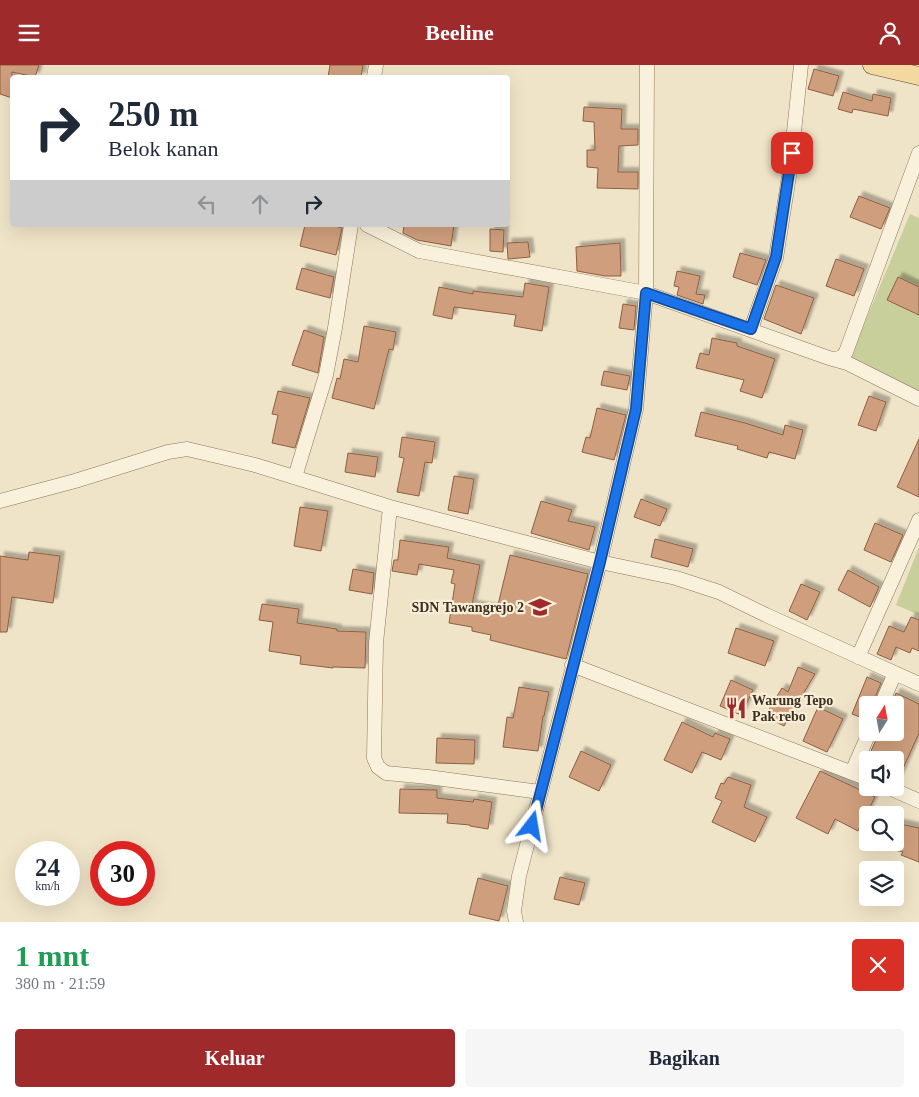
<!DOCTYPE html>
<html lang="id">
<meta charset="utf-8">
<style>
body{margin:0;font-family:Georgia,serif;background:#f6f6f7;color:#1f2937;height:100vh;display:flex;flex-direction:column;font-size:19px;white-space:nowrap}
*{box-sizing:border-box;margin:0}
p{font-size:16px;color:#747a83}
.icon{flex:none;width:28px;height:28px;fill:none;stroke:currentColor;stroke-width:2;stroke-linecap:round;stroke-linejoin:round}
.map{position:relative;height:857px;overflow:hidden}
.side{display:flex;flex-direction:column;background:#fff;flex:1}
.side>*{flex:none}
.hud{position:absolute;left:10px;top:10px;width:500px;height:152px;border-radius:5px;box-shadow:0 5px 20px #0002;background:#fff;color:#1f2937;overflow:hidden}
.needle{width:32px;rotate:11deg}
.controls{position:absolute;left:859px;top:631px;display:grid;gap:10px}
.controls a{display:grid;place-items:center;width:45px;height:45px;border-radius:5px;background:#fff;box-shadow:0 5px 20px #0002;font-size:25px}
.speed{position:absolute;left:15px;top:776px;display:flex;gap:10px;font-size:25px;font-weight:700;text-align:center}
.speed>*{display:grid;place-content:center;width:65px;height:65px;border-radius:50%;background:#fff;box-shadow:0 5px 20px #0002;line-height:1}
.speed small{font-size:12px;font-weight:400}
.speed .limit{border:8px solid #d22;background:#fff;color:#111}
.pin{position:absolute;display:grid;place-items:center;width:42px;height:42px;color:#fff;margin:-21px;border-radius:10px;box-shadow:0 2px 8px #0006}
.me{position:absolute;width:55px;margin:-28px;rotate:14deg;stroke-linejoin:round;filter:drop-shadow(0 0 4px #0008)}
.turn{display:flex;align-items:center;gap:18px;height:105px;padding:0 15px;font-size:22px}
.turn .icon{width:65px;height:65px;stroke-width:2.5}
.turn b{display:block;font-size:35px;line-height:42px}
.lanes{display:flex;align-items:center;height:48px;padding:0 15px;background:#0003;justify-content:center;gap:25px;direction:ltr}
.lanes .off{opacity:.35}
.round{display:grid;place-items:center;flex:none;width:52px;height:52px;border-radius:5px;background:#f6f6f7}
.overview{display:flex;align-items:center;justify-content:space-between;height:85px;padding:0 15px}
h1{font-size:30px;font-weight:600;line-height:38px;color:#1e9e55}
.button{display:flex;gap:10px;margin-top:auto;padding:10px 15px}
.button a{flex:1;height:58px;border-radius:5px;background:#9e2a2b;color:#fff;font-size:20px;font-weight:600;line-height:58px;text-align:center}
.button a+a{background:#f6f6f7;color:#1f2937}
header{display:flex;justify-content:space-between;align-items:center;height:65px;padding:0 15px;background:#9e2a2b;color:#fff;font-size:22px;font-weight:600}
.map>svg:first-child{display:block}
</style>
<header><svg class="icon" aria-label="menu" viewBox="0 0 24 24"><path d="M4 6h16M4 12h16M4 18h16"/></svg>Beeline<svg class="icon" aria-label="person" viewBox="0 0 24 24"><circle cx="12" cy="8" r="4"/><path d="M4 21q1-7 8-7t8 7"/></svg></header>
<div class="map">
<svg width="919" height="857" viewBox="0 0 919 857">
<defs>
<filter id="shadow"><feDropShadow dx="4.5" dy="-4.5" stdDeviation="1" flood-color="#0004"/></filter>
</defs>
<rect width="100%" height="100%" fill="#f0e4c8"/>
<path fill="#c9cf9b" d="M910,149L919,153V329L850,293Z
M919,482V550L896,540Z"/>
<path fill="#cf9f7d" stroke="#8d5f41" filter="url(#shadow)" d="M0,0H39L35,12L12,7V33L0,29Z
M330,0H363L361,12H328Z
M814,4L839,11L833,31L808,24Z
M843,27L872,36L873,29L891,33L888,51L853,44L852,48L838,44Z
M584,42L622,44L621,64H638V80L619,81L618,107H638V124L597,123L598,103L587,102V85H595L594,57L583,56Z
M859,131L890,143L881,164L850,152Z
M305,160H331L342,163L336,190L300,181Z
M404,160H454L451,181L417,175L403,168Z
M490,164L504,165L503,187L490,186Z
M528,177L530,192L508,194L507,178Z
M620,178L621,211H605L577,206L576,182Z
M740,188L766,195L757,220L733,212Z
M836,194L864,204L854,231L826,221Z
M302,203L334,212L330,233L296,224Z
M677,206L700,211L696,229L705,230L703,239L677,230L679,222L674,221Z
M898,212L919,222V250L887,235Z
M525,218L549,222L542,266L514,261L516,250L454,242L452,254L433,250L439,222L473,229V226L523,232Z
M776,220L814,233L801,269L764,254Z
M623,239L636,241L634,265L619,263Z
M364,261L396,267L393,285L389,284L374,344L332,333L337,313L340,314L344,294L358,297Z
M304,265L324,272L318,308L292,300Z
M712,273L737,278V281L775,294L762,333L740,326L744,315L696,303L700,288L709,290Z
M604,306L630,311L627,325L601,320Z
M278,326L310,333L295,383L272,378L278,350L272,349Z
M869,331L886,337L876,366L858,360Z
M597,343L626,350L614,395L582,387L586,372L590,373Z
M701,347L745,358L783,370L785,360L803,365L795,394L769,387L767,393L737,384L738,381L695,371Z
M402,372L435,377L432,398L425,397L419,431L397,427L404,393L399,392Z
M919,374V432L897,422Z
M348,388L378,392L375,412L345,407Z
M454,411L474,414L468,449L448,445Z
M641,434L667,444L660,461L634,452Z
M541,436L572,445L568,456L595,462L589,485L531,468Z
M300,442L328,446L321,486L294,481Z
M875,458L903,470L891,497L864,485Z
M655,474L693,484L688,502L651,492Z
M400,475L449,482L447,493L480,500L472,540L497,544L510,490L588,509L566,594L490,575L491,570L472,566V562L449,558L455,519L451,518L454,505L419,499L417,510L392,506L394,495H398Z
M29,487L60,491L53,538L12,532L7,567H0V491L28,495Z
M353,504L374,508L372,529L349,525Z
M848,505L879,522L870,542L838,525Z
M801,519L820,527L807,555L789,546Z
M262,539L299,544L297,558L337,564V566L366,567L365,603L333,602V603L300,599L301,591L269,586L273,557L259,555Z
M911,552L919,555V586L912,583L910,588L896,582L891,595L877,589L889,561L904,567Z
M736,563L774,576L765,601L728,588Z
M798,602L815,609L784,661L765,651L782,623L788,627Z
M867,612L881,618L872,640H868V655L852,649Z
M731,615L753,625L741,650L720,641Z
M519,622L549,627L544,651H543L538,686L503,682L507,652L513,653Z
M896,628L919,639V668L897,717L895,716V695H867L879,668H895V640H891Z
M818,642L843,654L827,687L803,676Z
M682,657L713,672L715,668L730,674L721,695L702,687L692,708L664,695Z
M437,673L475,675L474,699L436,698Z
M581,686L611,700L599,726L569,712Z
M820,706L875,732L858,766L835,754L828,769L796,753Z
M728,712L751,720L744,742L767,752L755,777L712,757L722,736L715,733L721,718L724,719Z
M400,724L437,725V733L473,737L474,734L492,737L488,764L470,761V760L447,758L448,749L399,748Z
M895,758L919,763V797L901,790L903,787L895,785Z
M560,812L585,818L579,840L554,834Z
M478,813L508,821L499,856L469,849Z"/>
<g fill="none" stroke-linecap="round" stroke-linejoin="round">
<g stroke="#8d765c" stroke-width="15">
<path id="minor" d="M374,12L376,0
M367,160L419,186L646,228L829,293L847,298L919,334
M751,264L776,193L790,105L801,0
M836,294L842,292L846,287L919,88
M295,412L326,310L335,263L351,160
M0,436L75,416L168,387L187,384L255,400L390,442L600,497L676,513L719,527L766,550L919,619
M390,442L376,578L374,693L378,702L386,708L428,712L540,727
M858,592L919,455
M572,600L868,714
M881,640L895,608
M852,707L869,668
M887,722L919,736
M516,857L514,846L519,811L600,497L636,344L646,228L647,0"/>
</g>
<g stroke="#5b4430" stroke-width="19">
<path id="major" d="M872,0L919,11"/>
</g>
<use href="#minor" stroke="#faf1dc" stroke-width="14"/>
<use href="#major" stroke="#f3d9a0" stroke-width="18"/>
</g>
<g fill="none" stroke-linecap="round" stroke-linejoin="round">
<g stroke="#114b97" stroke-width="12">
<path id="route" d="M532,761L600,497L636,344L646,228L751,264L776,192L792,88"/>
</g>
<use href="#route" stroke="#1a73e8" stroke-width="9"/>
</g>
<defs>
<g id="school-bare" transform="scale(1.725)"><path d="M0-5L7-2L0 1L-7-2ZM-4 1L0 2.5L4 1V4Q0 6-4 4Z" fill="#9e2a2b" stroke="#f7eed8" stroke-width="2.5" paint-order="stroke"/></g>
<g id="restaurant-bare" transform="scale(1.725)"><path d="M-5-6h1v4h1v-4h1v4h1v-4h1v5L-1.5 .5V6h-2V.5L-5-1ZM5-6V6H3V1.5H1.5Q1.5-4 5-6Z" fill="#9e2a2b" stroke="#f7eed8" stroke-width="2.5" paint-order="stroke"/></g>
</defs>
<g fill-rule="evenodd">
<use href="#school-bare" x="540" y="542"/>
<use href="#restaurant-bare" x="736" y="643"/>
</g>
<g text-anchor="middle" stroke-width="4.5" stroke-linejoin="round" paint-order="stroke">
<g font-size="14" font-weight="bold" fill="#3d2e20" stroke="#f7eed8" text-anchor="end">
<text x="524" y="547">SDN Tawangrejo 2</text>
<text x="752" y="640" text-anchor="start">Warung Tepo<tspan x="752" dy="16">Pak rebo</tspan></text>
</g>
</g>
</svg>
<div class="controls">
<a><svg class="needle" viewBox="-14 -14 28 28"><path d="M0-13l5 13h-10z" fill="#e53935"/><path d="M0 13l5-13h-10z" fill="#747a83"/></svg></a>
<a><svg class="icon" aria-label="sound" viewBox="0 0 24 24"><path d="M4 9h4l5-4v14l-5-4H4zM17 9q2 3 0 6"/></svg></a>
<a><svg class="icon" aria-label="search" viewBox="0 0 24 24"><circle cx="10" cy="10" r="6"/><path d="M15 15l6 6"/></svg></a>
<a><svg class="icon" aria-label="layers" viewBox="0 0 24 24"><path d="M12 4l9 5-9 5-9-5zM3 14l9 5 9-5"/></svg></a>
</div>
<div class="speed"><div>24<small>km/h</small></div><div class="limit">30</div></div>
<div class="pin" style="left:792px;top:88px;background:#d93025"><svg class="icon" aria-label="arrive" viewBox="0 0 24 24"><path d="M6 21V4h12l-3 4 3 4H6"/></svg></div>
<svg class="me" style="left:532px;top:761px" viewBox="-20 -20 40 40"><path d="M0-17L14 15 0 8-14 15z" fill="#1a73e8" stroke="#fff" stroke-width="4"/></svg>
<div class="hud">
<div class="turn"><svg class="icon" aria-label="right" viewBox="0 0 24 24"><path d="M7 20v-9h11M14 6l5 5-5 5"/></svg><div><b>250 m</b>Belok kanan</div></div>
<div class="lanes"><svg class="icon off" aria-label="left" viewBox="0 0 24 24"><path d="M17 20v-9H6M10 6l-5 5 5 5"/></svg><svg class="icon off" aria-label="ahead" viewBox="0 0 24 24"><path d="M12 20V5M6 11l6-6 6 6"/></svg><svg class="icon" aria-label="right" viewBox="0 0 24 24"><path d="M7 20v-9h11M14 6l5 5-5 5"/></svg></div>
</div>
</div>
<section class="side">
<div class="overview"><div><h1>1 mnt</h1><p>380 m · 21:59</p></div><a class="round" style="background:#d93025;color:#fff"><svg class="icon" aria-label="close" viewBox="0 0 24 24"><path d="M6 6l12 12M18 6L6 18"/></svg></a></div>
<div class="button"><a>Keluar</a><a>Bagikan</a></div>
</section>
